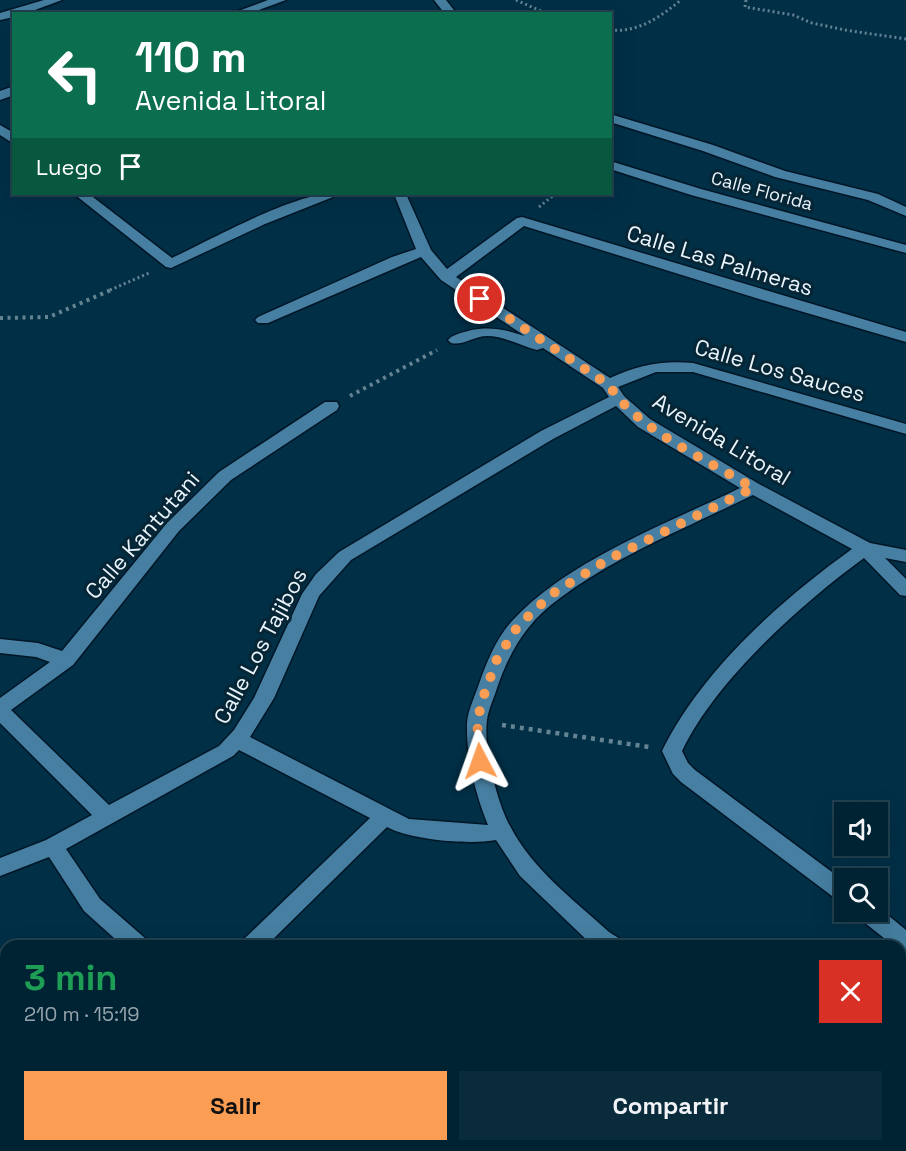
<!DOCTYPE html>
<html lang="es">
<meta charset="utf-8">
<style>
body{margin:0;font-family:"Space Grotesk",sans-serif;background:#0a2b3c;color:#f1f3f6;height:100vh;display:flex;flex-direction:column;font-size:22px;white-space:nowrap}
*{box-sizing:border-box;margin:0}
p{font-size:20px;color:#95a4ac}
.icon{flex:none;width:33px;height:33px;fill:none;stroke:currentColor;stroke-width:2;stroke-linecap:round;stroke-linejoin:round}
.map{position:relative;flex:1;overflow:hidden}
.details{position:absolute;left:0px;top:940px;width:906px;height:212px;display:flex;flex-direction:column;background:#002334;border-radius:18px 18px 0 0;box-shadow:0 6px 24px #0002,0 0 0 2px #22404f}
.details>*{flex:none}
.guide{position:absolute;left:12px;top:12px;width:600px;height:183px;border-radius:0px;box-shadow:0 6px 24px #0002,0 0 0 2px #22404f;background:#0b6e4f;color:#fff;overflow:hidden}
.fabs{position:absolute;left:834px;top:802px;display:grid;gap:12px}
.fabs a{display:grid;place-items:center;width:54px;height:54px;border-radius:0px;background:#002334;box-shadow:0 6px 24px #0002,0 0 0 2px #22404f;font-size:30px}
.pin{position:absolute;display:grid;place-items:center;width:51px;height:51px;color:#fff;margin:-26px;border:3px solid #fff;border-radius:50%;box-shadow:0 2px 6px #0007}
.me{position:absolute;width:66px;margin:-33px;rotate:356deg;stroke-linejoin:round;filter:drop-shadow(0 0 4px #0008)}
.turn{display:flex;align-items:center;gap:21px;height:126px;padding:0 24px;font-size:27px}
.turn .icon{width:78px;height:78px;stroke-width:2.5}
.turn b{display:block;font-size:42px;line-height:51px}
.then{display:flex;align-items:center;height:57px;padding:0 24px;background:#0003;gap:12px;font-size:22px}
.round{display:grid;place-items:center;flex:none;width:63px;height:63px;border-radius:0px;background:#0a2b3c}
.head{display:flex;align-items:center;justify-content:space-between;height:102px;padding:0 24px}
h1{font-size:36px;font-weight:700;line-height:45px;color:#1e9e55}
.button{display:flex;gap:12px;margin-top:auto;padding:12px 24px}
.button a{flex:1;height:69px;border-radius:0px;background:#fc9d54;color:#111;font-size:24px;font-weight:700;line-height:69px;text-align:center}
.button a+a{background:#0a2b3c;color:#f1f3f6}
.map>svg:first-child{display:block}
</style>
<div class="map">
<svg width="906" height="1151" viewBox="0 0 906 1151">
<rect width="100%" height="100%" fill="#002f46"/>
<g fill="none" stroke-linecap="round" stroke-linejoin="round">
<g stroke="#001626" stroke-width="3">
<path id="minor" d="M44,0H62L24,14H14V17L0,20V13Z
M268,0H286L248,14H230Z
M434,0H446L457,14H445Z
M14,86V95L0,100V91Z
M610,114L713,145L785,171L878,194L906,207V216L868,200L775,177L703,151L610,122Z
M0,125L14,133V144L0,135Z
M610,161L701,189L906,245V253L691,195L610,169Z
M74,194H89L172,258C208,241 300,190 335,194L333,197L265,224L171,268L166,267Z
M394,194H406L431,250L447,269L517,218L522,217L906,332V342L766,301L524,226L456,277L610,378C637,365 663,360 693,363L906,424V434L693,372H656L618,387L624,396L650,419L759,484L870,543L906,550V562L885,558L906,579V596L900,595L864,558C801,604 716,680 682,751L688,763L695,770L844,881V902L836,899L681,782L673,774L662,751C701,671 781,600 852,549L753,495C688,527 618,555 560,598C525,623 508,654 495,694C492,702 488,712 487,720C483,746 497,803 510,826C532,869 574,900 609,932L620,939L623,946H593L520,876L496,840C469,845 411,840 387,827L266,946H241L244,939L370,818L239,750L233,756L66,849L100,899L146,939L149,946H123L84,911L49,857L0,876V858L46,840L92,815L0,723V698L50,662L36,657L0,653V639L38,643L62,651L167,523L219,472L325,402H337L339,406L337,410L231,480L179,531L73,665L11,710L109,805L219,746L234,730L254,698L302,594L316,574L339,552L541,431L609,397L603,388L543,348L537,350C521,346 504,336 487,336C474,336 463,346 451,343L448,340L451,337C478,325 498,327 525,336L441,280L421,257L268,323H258L255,320L258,317L392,257L416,249ZM616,406L638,427L740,488C666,524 569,560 513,620C497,637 487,661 479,684C475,696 468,710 467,723C466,757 475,793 488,825L409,819L250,737L274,698L319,596L351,560L553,439Z
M878,907L906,930V953L900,950V946H894L860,919L857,912H878Z
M0,994L6,996V1022L0,1020Z
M93,1146H119L121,1151H95Z"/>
</g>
<path stroke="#648494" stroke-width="3" stroke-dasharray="2 3" stroke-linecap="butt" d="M516,0L548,14
M746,0L745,7L793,15L812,23L845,30L906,39
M610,30C638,33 660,17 681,0
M539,207L555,194
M110,290L149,273"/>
<path stroke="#648494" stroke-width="4" stroke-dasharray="3 4.5" stroke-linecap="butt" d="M0,318L49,317L113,289
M350,396L437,350"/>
<path stroke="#648494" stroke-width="4.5" stroke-dasharray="4 5" stroke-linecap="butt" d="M502,725L649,747"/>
<use href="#minor" fill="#467fa1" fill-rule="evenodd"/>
</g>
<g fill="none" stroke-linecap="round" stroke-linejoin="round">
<path stroke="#fc9d54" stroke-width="10" stroke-dasharray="0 18" d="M480,299L609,385C637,430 708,460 753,488L609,559L552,594L518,626L497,659L484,695L477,721L480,761"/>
</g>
<g text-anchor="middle" stroke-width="6" stroke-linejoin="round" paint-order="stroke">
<g font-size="18" fill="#e9f4fc" stroke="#062535">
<text transform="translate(762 191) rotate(15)" y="6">Calle Florida</text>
</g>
<g font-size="22" fill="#e9f4fc" stroke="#062535">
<text transform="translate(720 260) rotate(17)" y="8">Calle Las Palmeras</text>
<text transform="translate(780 370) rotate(16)" y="8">Calle Los Sauces</text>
<text transform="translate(722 439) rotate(31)" y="8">Avenida Litoral</text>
<text transform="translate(142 535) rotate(-49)" y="8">Calle Kantutani</text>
<text transform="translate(260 646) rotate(-62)" y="8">Calle Los Tajibos</text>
</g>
</g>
</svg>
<div class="fabs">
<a><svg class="icon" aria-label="sound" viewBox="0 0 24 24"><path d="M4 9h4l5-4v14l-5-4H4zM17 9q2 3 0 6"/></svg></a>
<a><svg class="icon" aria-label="search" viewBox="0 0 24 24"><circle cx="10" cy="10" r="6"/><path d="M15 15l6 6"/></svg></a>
</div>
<div class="pin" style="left:480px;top:299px;background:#d93025"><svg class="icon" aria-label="arrive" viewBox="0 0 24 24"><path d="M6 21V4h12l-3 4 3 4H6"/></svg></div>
<svg class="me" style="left:480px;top:761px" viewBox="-20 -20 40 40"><path d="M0-17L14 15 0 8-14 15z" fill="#fc9d54" stroke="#fff" stroke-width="4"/></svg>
<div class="guide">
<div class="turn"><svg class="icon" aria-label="left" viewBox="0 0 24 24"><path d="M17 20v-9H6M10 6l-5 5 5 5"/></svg><div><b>110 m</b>Avenida Litoral</div></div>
<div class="then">Luego<svg class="icon" aria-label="arrive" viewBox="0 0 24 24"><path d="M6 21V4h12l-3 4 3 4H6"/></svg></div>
</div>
<section class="details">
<div class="head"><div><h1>3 min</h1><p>210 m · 15:19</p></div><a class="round" style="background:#d93025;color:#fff"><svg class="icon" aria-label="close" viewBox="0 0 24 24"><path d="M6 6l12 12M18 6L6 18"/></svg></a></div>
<div class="button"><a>Salir</a><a>Compartir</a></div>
</section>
</div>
